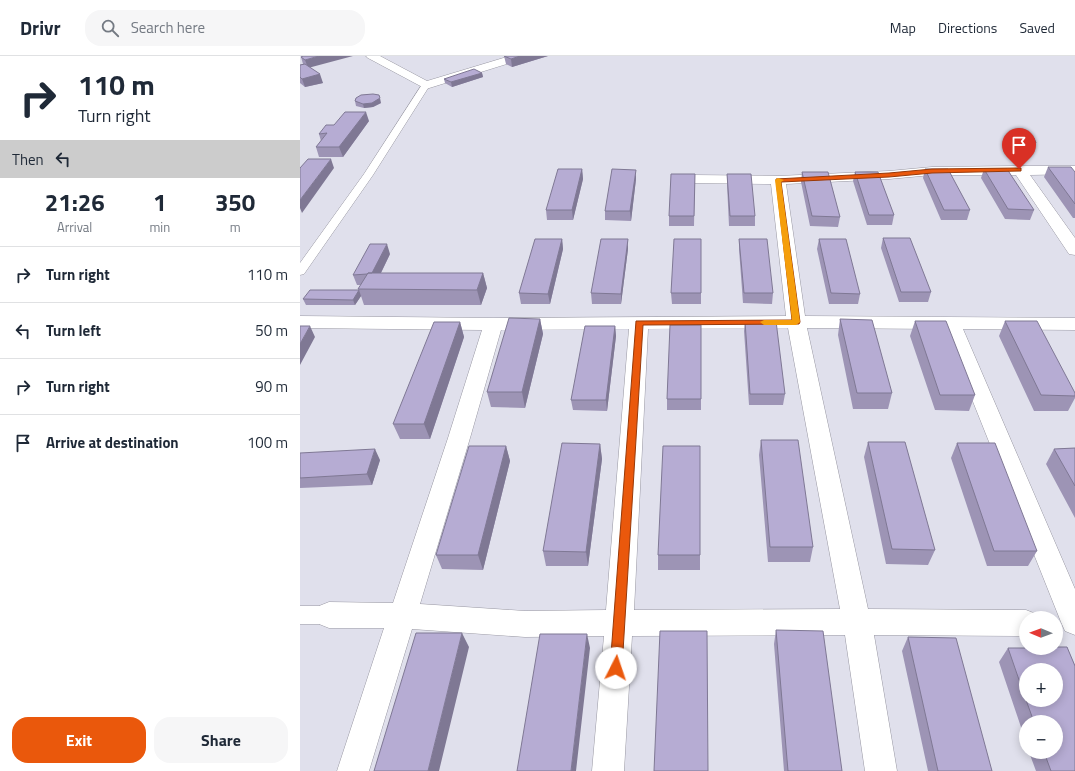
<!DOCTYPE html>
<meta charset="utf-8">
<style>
body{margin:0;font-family:"Titillium Web",sans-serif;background:#f6f6f7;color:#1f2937;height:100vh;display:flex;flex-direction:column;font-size:15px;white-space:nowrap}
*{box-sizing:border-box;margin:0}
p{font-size:13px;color:#747a83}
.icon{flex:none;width:22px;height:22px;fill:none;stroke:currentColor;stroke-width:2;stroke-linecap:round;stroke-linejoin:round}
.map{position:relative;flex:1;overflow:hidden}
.sheet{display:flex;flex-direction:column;background:#fff;width:300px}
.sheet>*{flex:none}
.banner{background:#fff;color:#1f2937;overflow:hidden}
.needle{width:26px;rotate:271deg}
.tools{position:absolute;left:719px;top:555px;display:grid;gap:8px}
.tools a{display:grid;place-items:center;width:44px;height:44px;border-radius:50%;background:#fff;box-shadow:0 2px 10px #0003;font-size:20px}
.pin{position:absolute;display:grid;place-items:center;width:34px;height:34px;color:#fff;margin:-41px -17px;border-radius:50% 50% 50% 0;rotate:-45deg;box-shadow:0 0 4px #0007}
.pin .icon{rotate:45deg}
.me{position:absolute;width:44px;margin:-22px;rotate:4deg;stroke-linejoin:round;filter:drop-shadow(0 0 3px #0008)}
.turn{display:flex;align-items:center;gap:14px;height:84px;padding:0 12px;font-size:18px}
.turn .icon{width:52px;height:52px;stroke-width:2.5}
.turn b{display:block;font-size:28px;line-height:34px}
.then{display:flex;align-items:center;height:38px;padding:0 12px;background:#0003;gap:8px;font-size:15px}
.eta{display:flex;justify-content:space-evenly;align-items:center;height:68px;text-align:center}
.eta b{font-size:24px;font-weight:700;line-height:28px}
.button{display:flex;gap:8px;margin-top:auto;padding:8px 12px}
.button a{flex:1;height:46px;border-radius:16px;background:#ea580c;color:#fff;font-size:16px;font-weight:700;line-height:46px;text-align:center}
.button a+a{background:#f6f6f7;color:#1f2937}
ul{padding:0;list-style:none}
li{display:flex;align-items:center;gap:12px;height:56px;padding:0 12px;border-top:1px solid #e0e1e3}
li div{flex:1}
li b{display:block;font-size:15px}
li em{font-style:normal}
header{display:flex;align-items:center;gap:24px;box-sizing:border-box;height:56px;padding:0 20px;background:#fff;border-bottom:1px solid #e0e1e3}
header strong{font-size:19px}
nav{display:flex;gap:22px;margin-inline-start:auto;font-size:14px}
.search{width:280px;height:36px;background:#f6f6f7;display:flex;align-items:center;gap:10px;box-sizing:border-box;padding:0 14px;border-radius:16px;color:#747a83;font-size:15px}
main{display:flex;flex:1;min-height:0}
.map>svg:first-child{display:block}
</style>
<header>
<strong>Drivr</strong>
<div class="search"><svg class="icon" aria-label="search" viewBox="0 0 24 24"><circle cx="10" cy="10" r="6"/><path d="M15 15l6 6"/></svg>Search here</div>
<nav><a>Map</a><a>Directions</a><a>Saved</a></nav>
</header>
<main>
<section class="sheet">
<div class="banner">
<div class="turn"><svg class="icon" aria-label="right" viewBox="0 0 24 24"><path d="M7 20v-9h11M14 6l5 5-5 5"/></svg><div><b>110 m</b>Turn right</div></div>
<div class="then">Then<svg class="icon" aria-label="left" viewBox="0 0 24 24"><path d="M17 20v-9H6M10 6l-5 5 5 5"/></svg></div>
</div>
<div class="eta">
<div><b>21:26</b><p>Arrival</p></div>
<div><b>1</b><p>min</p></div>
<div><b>350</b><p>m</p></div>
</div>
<ul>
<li><svg class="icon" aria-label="right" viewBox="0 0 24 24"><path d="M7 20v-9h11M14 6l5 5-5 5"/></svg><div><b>Turn right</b></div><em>110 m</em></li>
<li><svg class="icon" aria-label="left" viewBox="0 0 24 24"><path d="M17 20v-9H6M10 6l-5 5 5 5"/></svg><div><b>Turn left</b></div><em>50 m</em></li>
<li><svg class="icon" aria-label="right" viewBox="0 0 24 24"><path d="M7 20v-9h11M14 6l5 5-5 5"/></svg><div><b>Turn right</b></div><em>90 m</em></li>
<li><svg class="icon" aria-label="arrive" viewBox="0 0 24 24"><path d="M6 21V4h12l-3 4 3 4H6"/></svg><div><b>Arrive at destination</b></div><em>100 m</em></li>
</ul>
<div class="button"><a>Exit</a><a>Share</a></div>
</section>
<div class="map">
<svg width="775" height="715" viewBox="0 0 775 715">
<rect width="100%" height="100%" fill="#e0e0ec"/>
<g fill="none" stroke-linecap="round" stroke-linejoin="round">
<g stroke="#9897a2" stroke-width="1">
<path id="lane" d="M123,27H129L130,29L73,119L4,218L0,219V207L64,118Z
M0,550H29L36,553L39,559L36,565L29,568H0Z"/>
</g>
<g stroke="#9897a2" stroke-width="1">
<path id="street" d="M66,0H80L127,25L210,0H228L226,2L126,33L68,2Z
M719,109L724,110H775V118L730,119L775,182V199L769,198L716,119H632L589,123L486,128L505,260L775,262V274L663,273L775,533V579L765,575L761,566L644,273L507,272L568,553L726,554L736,558L738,562H726V580L574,579L597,715H565L545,579L332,580L324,715H292L304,580L225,581L112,573L69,715H37L84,572H29L19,568L15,559L19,550L29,546L93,547L148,382L182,274L0,272V260L193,262L486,260L471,128L393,127L388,126L386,123L388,120L393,119L478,120L589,115L632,111L714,110ZM488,272L540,553L334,554L348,273ZM329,273L306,554L225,555L120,548L170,382L201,274Z"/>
</g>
<use href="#lane" fill="#fff" fill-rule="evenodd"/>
<use href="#street" fill="#fff" fill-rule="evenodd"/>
</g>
<path fill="#9d94b5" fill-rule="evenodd" d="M3,0L10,11L23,27L5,31L0,27V9L3,8L1,1Z
M204,0H248L212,11L206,8Z
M182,17L183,21L152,31L145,27L144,23Z
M55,45L81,47L73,51L64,52L56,50Z
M69,65L43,101H19L16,91L21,85L19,78L34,69Z
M718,80L736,87L734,92L719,91L717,85Z
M748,111L775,116V162H773L744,121Z
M282,113L283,123L273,164H247L246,154Z
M625,113L670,154L667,164H641L623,122Z
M684,113L734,154L730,164L705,163L681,122Z
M502,116L540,161L538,171L510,170L501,126Z
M555,116L594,159L592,169H567L553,125Z
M395,118L394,170H369V160Z
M427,118L455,160V170H429L427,128Z
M336,123L331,165L305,164V155Z
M583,182L631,236L628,246H599L581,192Z
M262,183L263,193L250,248H221L219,237Z
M401,183V248H372L371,237Z
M439,183L473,237L472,248L443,247L439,193Z
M519,183L560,238L558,248H529L517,193Z
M328,193L321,248H292L291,237Z
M90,198L81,217H183L187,232L181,249H64L61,240L55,249H6L3,243L59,234L58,233L61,229H57L53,219Z
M240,263L243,278L225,352L191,351L187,336Z
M540,263L592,337L588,353H553L538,279Z
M445,265L485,338L483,349H449L444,275Z
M615,265L675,339L669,355L635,354L610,280Z
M705,265L775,337V342L768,355H734L699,280Z
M160,266L164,281L130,383H100L93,368Z
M401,269V354H367V343Z
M315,270L316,280L307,355L273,354L271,344Z
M461,384L513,491L510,506H468L459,399Z
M568,386L635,494L628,509L586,508L564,401Z
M657,387L737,495L728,510H687L651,402Z
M300,388L302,403L288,510H246L243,495Z
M206,390L210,405L183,514L142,513L136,499Z
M775,392V462L746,408L754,393Z
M0,397L80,404L72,429L0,432Z
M358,499H400V514H358Z
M476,574L542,715H484L474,588Z
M608,581L692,715H628L602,595Z
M756,591H767L775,610V715H736L729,696H756V666H726V686L699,606L708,592H756ZM726,614H756V644H726Z"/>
<path fill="#7f7894" d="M19,0H53L8,12L5,4Z
M220,0H248L212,11L211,3Z
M182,17L183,21L152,31L151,26Z
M20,18L23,27L5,31L2,23Z
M80,42L81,47L73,51L64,52L63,48Z
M66,56L69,65L43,101L39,91Z
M31,103L34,112L2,157L0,152V144Z
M282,113L283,123L273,164L272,154Z
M336,114V123L331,165L330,155Z
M262,183L263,193L250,248L248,238Z
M328,183V193L321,248V238Z
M87,188L90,198L75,229L71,218Z
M183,217L187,232L181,249L177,234Z
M59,234L61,240L55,249L53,244Z
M240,263L243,278L225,352L222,336Z
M160,266L164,281L130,383L124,368Z
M10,270L15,281L0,309V288Z
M315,270L316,280L307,355L306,344Z
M300,388L302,403L288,510L286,496Z
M206,390L210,405L183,514L178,499Z
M75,393L80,404L72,429L67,418Z
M162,577L169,591L139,715H128Z
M287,578L290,592L276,715H271Z"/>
<path fill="#b6acd3" stroke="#7f7894" d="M3,0H19L5,4L1,1Z
M204,0H220L211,3Z
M5,8L20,18L2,23L0,21V9Z
M174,13L182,17L151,26L144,23Z
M73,38L79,39L80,42L72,47L63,48L55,45L56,42L61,39Z
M45,56H66L39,91H16L27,77L19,78L26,69H34Z
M718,80L734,82L736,87L720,86Z
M8,103H31L0,144V112Z
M748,111H771L775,116V148Z
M258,113H282L272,154H246Z
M312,113L336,114L330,155H305Z
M625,113H648L670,154H644Z
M684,113H707L734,154L708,153Z
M502,116H528L540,161L512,160Z
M555,116H578L594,159H569Z
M371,118H395L394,160H369Z
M427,118H451L455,160H430Z
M583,182H610L631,236H601Z
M235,183H262L248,238L219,237Z
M301,183H328L321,238L291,237Z
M374,183H401V237H371Z
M439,183H467L473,237H444Z
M519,183H546L560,238L531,237Z
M70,188H87L72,217H68L67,218L53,219Z
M68,217H183L177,234L58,233Z
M10,234H59L53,244L3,243Z
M209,262L240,263L222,336H187Z
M540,263L572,264L592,337H557Z
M445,265H476L485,338H450Z
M615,265H646L675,339H640Z
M705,265H737L775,337V340L741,339Z
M134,266H160L124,368H93Z
M370,269H401V343H367Z
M0,270H10L0,288Z
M285,270H315L306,344H271Z
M461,384H498L513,491H470Z
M568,386H605L635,494L592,493Z
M262,387L300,388L286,496L243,495Z
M657,387H695L737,495H694Z
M169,390H206L178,499H136Z
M363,390H400V499H358Z
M775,392V430L754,393Z
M75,393L67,418L0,422V397Z
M476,574L523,575L542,715H488Z
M360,575H407L408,715H354Z
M116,577H162L128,715H74Z
M240,578H287L271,715H217Z
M608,581L656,582L692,715H638Z
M756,591H767L775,610V715H751L744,696H756V666H734L726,644H756V614H726V644L708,592H756Z"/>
<path fill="#ea580c" stroke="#983908" d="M719,112H721V115L632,117L589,121L481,126L500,266L499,268L343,269L322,612L320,616L316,617L312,616L310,612L336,265L492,264L476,123L589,117L632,113Z"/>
<path fill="#f59e0b" d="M478,122L484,124L481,126L500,266L496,269H464L460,266L464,264H492L475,124Z"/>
</svg>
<div class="tools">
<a><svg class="needle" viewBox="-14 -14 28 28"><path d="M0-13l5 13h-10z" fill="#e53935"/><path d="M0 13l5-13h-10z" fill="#747a83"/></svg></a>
<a>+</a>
<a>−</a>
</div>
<div class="pin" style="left:719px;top:113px;background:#d93025"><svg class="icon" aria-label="arrive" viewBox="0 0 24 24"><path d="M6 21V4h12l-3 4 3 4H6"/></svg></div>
<svg class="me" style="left:316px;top:612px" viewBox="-20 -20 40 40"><circle r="19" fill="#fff"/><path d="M0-13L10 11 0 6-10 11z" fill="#ea580c"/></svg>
</div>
</main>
